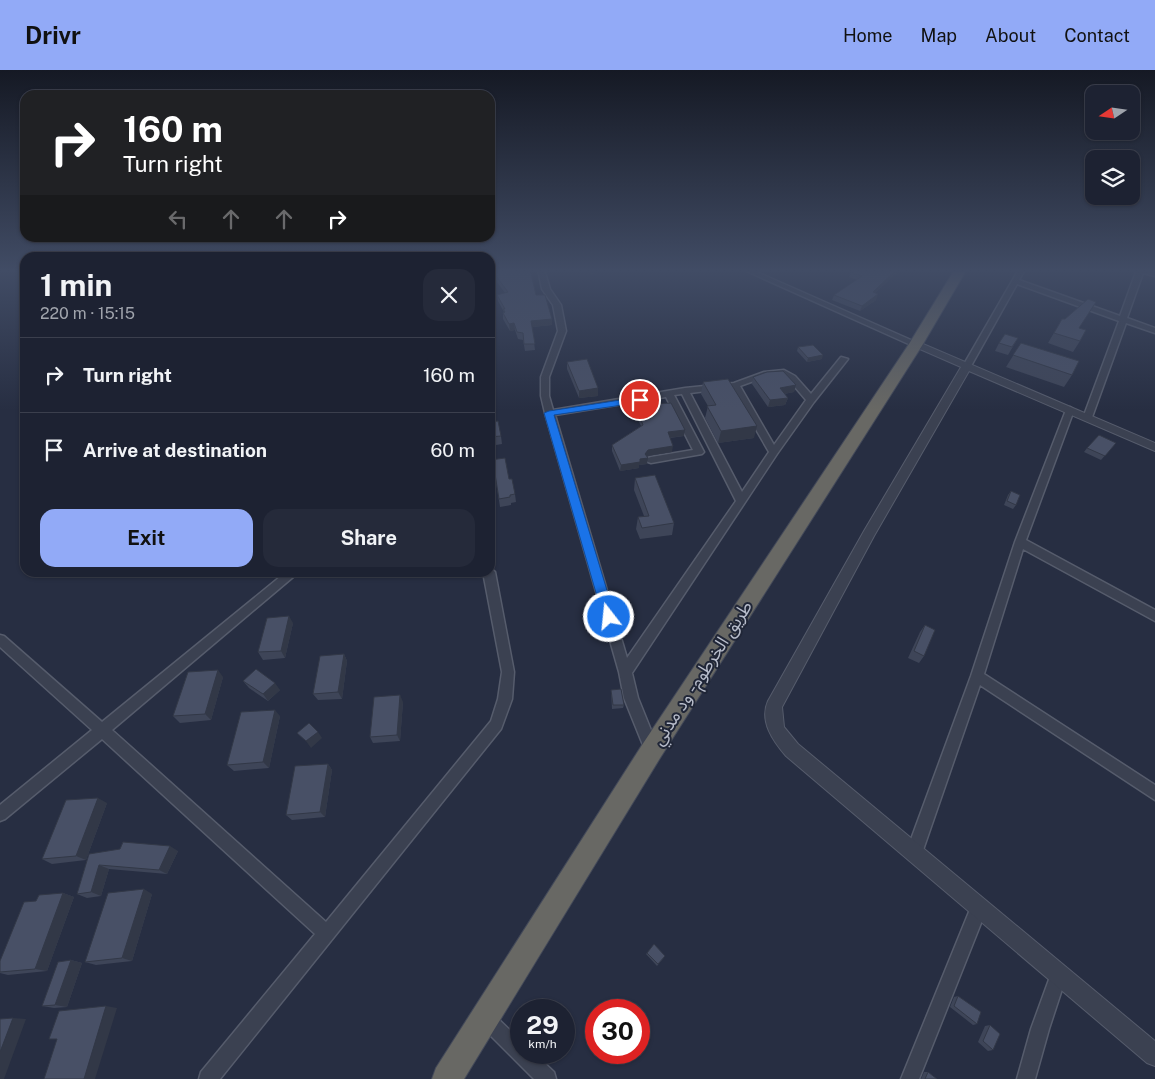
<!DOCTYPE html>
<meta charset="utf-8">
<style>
body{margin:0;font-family:"Public Sans","Noto Sans Arabic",sans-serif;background:#252a3a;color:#f1f3f6;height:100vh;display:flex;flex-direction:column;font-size:19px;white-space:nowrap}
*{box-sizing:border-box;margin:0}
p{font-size:16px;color:#a0a4ac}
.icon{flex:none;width:28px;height:28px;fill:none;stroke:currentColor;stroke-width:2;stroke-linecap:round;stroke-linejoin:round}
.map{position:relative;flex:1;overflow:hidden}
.panel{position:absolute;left:20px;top:182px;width:475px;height:325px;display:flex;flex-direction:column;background:#1d2232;border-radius:15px;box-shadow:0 1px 4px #0004,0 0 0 1px #3b3f4d}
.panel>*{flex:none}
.guide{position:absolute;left:20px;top:20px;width:475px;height:152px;border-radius:15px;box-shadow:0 1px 4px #0004,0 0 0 1px #3b3f4d;background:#202124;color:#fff;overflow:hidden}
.needle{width:32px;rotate:257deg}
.tools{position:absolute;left:1085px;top:15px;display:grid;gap:10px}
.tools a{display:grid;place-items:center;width:55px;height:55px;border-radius:10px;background:#1d2232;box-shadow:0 1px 4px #0004,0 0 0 1px #3b3f4d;font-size:25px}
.speed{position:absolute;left:510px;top:929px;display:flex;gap:10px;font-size:25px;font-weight:700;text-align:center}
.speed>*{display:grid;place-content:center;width:65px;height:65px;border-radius:50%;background:#1d2232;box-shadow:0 1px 4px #0004,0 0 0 1px #3b3f4d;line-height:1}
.speed small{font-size:12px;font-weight:400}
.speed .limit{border:8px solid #d22;background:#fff;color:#111}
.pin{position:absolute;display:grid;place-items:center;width:42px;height:42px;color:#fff;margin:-21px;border:2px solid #fff;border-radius:50%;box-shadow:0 1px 5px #0007}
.me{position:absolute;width:55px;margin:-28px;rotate:344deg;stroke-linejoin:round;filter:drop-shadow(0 0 4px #0008)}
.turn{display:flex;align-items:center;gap:18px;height:105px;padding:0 20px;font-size:22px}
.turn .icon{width:65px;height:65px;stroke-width:2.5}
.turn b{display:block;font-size:35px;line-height:42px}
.lanes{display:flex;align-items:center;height:48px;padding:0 20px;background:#0003;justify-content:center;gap:25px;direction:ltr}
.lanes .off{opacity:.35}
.round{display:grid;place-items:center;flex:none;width:52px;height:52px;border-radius:15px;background:#252a3a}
.overview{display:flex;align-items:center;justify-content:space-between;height:85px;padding:0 20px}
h1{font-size:30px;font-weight:700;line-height:38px}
.button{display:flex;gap:10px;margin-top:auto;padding:10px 20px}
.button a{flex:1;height:58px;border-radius:15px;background:#92aaf7;color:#111;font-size:20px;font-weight:700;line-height:58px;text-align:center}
.button a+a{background:#252a3a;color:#f1f3f6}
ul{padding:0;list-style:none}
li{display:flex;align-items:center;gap:15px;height:75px;padding:0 20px;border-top:1px solid #3b3f4d}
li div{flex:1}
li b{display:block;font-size:19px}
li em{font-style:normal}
header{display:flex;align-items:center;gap:30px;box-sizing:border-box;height:70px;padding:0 25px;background:#92aaf7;color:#111}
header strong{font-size:24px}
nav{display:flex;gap:28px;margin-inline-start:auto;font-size:18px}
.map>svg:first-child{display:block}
</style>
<header>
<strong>Drivr</strong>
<nav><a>Home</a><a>Map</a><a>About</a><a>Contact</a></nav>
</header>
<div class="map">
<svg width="1155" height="1009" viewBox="0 0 1155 1009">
<rect width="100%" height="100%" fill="#272e42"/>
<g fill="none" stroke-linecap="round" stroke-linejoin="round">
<g stroke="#565c6c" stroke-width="3">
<path id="minor" d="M538,199H544L550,219L561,235L566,261L549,307V326L553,340L685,318L734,313L764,302L784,300L795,306L811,324L841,287L848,289L814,332L777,384L632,603L638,628L659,680L657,685L652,687L647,685L624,628L619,602L545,343L541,326V307L558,261L553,235L542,219ZM782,306L789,310L806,330L774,375L740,316L765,307ZM732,318L769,382L742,422L690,323ZM682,324L736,431L627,588L555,345L666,327L693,380L651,387L648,388L646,390L648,392L651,393L702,384L704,382L674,325Z
M742,199H750L920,274L913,276Z
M1019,199H1025L1019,210L1120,246L1137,199L1155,202V206L1143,203L1127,248L1155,258V263L1126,253L1091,350L1088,351L1083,348L1119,251L1017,214L971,296L967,298L963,296Z
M1070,337L1074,340L1026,470L1155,540V551L1023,479L984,604L1155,715V730L980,615L922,783L919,788L914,791L909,788L906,783L971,606L1015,472L1066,340Z
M490,498L495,502L514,602L512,629L501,659L220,1009H199L201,1002L315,864L102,669L5,749L0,751V735L92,660L0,577V565L4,566L102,652L286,502H299L112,660L326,852L491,651L498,629L502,602L483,502H490Z
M979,830L985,832L987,838L919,1009H901L973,832Z
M1059,896L1065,898L1067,904L1049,959L1035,1009H1017L1031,959L1051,904L1053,898Z
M485,939L491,942L521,971V982H533L554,1002L556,1009H534L479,954L476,948L479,942Z"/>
</g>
<g stroke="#565c6c" stroke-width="2">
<path id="tertiary" d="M916,271L1155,373V381L969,301L874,466L782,637L784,657L798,674L1155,971V996L1147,993L786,686C773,671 759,651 768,631L864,461L961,297L913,276L911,274Z"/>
</g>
<g stroke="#434959" stroke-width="2">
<path id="trunk" d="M955,199H967L923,274L660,688L464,1009H432L436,998L644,672L909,274Z"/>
</g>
<use href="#minor" fill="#3b4151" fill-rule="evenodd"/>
<use href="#tertiary" fill="#3b4151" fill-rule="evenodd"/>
<use href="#trunk" fill="#686864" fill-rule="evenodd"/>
</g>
<path fill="#3e4558" d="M494,199L536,225L552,249V255L532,257L535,280L525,281L523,270L518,269L515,260L510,261L503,249V243L504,242L498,231L497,225L505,223L497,212L495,205Z
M582,199H605L592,204Z
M855,199H901L875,223L876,230L860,241L832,230L834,225L857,210L849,207L851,202Z
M1062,249L1079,258L1080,271L1073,282L1048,273Z
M1018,268L1008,285L995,281L999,273Z
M1021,273L1072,305L1064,317L1006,297Z
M798,277L822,289L807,292L797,281Z
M567,292L598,326L579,328L567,299Z
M753,307L796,315L794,322L784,324L788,328L785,335L768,337L752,314Z
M703,312L754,368L718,373L705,348L708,336L701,324Z
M651,334L684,366L670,368L672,382L647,386V394L639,395V398L620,401L612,381V375L641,356L637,348L638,342L651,338Z
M490,352L501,366L502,374L490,376Z
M1116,373L1101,390L1084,382L1087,378Z
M490,390L509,409L515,424L516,432L511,433V435L500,437L496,412L490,413Z
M635,408L674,453L672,465L640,469L636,459L638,447L644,446L634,420Z
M1011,421L1016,435L1013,439L1004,435L1008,425Z
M293,553L285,588L263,590L258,582Z
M925,555L924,586L919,593L908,588L920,562Z
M344,584L347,591L342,629L318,630L313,624Z
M223,607L211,650L180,653L173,646Z
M243,611L280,620L268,631L249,618Z
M611,620L624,635L623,638L612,639Z
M403,632L400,671L373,673L370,667Z
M280,646L269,698L234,701L227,695Z
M328,694L332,700L325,747L292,750L286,745Z
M107,733L86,790L52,794L42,789Z
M178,781L167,804L109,799L101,826L87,828L77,824L89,784Z
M63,823L74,827L47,901L8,905L0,903V891L36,831Z
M152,824L132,891L96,895L85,892Z
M647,883L665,886L657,896L646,884Z
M71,890L82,893L67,937L54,938L42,936Z
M958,926L977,954L973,955L950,937L954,927Z
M990,955L993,980L988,981L978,972L985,956Z
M924,1002H928L937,1009H921Z"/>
<path fill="#323847" d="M592,199H605L592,204Z
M897,199H901L871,227L873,222Z
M878,224L876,230L860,241L862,236Z
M552,249V255L532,257L531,251Z
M514,253L515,260L510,261L509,254Z
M823,285L822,289L807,292L808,288Z
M796,315L794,322L778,325L780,318Z
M598,318V326L579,328V321Z
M788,328L785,335L768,337L770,330Z
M757,356L754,368L718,373L721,361Z
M685,360L684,366L667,368L668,362Z
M673,376L672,382L647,386L646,388H648L647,394L639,395V398L620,401L621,395L640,389L648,380Z
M289,546L293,553L285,588L281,581Z
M344,584L347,591L342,629L338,622Z
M218,600L223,607L211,650L205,644Z
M275,613L280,620L268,631L263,624Z
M400,625L403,632L400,671L397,665Z
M275,640L280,646L269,698L263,692Z
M318,662L322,668L311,678L306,671Z
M328,694L332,700L325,747L320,742Z
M98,728L107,733L86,790L76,786Z
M170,776L178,781L167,804L159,800Z
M99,795L109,799L101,826L91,822Z
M144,819L152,824L132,891L122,888Z
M63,823L74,827L47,901L35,899Z
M71,890L82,893L67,937L55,935Z
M106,936L117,938L95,1009H84Z
M13,948L26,949L4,1009H0V982Z"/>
<path fill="#485066" stroke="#323847" d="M494,199H530L536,225H545L552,249L531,251L535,274H524L523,263L517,262L514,253L509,254L503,243L505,242L503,239H505L497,225L508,222L496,206Z
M855,199H897L873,222L878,224L862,236L834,225L862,206L851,202Z
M1088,229L1096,232L1079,258L1086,260L1080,271L1054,263L1062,249H1065Z
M1005,264L1018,268L1012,277L999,273Z
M1021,273L1079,291L1072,305L1013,285Z
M813,275L823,285L808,288L798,277Z
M587,289L598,318L579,321L567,292Z
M783,301L796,315L780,318L788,328L770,330L753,307L767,302Z
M728,309L757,356L721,361L707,336L716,335L703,312Z
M671,333L685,360L668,362L673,376L648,380L645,384L648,388L640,389V392L621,395L612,375L643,355L638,342L653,338L651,334Z
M498,351L501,366L490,367V352Z
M1099,365L1116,373L1105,386L1087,378Z
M505,388L509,409H512L515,424L510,425V427L499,429L495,404L490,405V390Z
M655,405L674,453L642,458L638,447L649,446L635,408Z
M1011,421L1020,425L1016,435L1007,431Z
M289,546L281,581L258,582L267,548Z
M925,555L935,560L924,586L914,581Z
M344,584L338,622L313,624L320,586Z
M256,599L275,613L263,624L243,611Z
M218,600L205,644L173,646L188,602Z
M621,619L624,635H613L611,620Z
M400,625L397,665L370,667L374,627Z
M275,640L263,692L227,695L241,642Z
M309,653L318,662L306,671L297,663Z
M328,694L320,742L286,745L295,696Z
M98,728L76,786L42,789L66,730Z
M123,772L170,776L159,800L99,795L91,822L77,824L89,784L120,779Z
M144,819L122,888L85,892L108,823Z
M63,823L35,899L0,902V891L24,832L36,831L39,825Z
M654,874L665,886L658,894L647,883Z
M71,890L55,935L42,936L58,892Z
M958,926L981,942L977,954L954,936Z
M106,936L84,1009H44L57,969H49L59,941Z
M13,948L0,982V949Z
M990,955L1000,964L993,980L983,971Z
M928,1002L937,1009H925Z"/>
<linearGradient id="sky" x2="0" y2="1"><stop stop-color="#151924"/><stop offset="0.59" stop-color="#414c65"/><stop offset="1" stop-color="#414c65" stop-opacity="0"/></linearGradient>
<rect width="1155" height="340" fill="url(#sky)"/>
<path fill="#1a73e8" stroke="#114b97" d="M640,327L643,328V332L554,345L615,547L613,550H605L603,547L544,343L549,341Z"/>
<g text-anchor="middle" stroke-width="4" stroke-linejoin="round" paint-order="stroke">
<g font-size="18" fill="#b8bdcb" stroke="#202637">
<text transform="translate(702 603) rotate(-57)" y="6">طريق الخرطوم - ود مدني</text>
</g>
</g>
</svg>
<div class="tools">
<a><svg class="needle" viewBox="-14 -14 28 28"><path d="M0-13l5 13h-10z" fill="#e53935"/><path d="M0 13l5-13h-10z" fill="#a0a4ac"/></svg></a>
<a><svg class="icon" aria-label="layers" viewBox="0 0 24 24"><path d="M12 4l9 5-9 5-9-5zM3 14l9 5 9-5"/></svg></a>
</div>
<div class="speed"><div>29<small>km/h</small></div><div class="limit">30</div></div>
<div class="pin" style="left:640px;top:330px;background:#d93025"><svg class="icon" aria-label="arrive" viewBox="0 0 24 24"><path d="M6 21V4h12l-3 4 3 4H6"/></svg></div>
<svg class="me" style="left:609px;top:547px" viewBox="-20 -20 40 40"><circle r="17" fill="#1a73e8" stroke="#fff" stroke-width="3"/><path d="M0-11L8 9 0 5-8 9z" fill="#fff"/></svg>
<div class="guide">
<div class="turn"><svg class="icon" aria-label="right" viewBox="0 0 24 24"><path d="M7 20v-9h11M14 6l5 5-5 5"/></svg><div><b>160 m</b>Turn right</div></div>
<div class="lanes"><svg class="icon off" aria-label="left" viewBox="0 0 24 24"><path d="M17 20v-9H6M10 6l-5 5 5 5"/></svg><svg class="icon off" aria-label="ahead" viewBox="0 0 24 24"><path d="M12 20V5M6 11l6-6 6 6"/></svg><svg class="icon off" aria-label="ahead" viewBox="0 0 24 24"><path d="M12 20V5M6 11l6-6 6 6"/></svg><svg class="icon" aria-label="right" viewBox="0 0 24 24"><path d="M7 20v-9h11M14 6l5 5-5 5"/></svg></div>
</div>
<section class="panel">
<div class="overview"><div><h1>1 min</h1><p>220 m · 15:15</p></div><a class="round"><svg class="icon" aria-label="close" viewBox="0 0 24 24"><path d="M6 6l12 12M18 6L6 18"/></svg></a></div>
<ul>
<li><svg class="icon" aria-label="right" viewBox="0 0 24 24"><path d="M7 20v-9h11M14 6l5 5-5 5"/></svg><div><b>Turn right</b></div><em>160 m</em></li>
<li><svg class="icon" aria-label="arrive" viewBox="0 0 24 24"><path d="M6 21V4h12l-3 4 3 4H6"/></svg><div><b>Arrive at destination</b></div><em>60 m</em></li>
</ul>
<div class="button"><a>Exit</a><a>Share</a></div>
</section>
</div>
